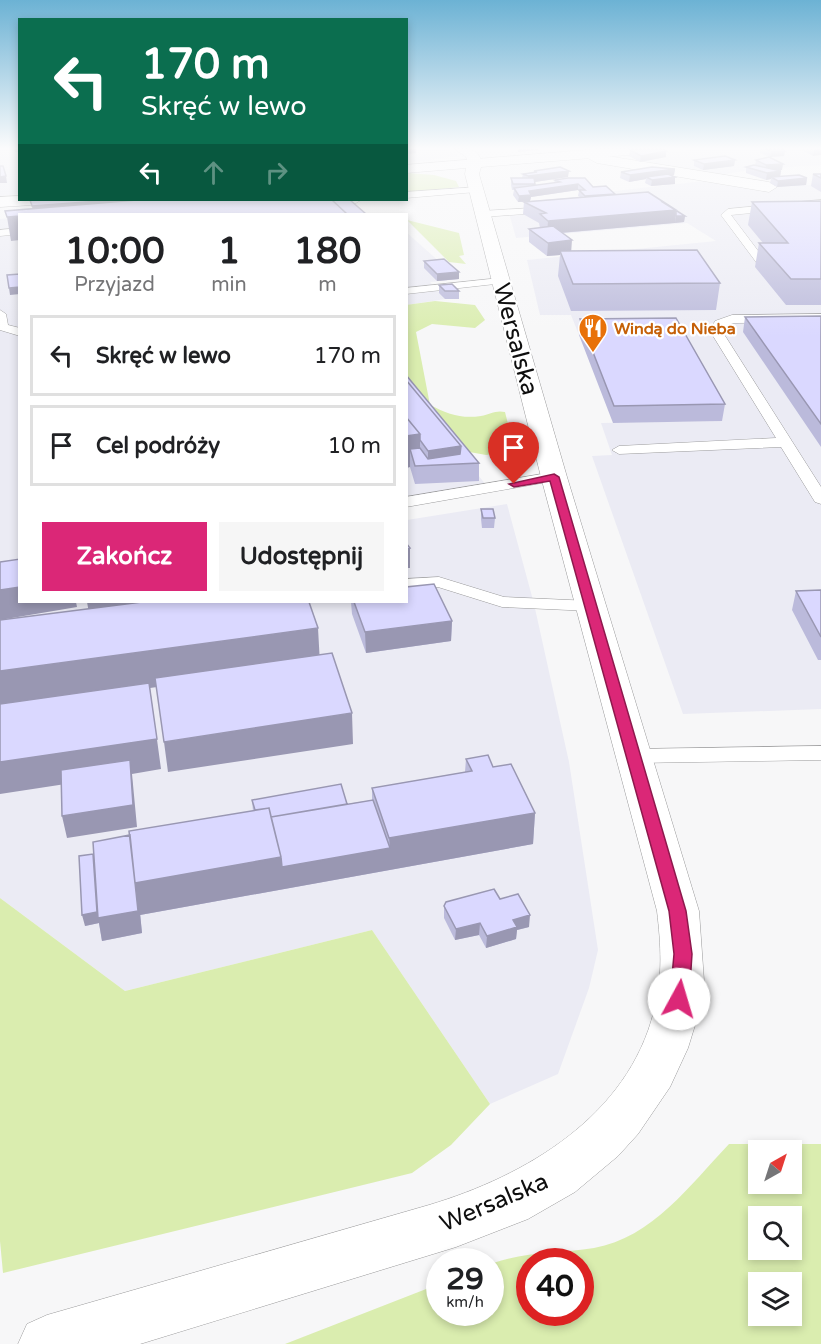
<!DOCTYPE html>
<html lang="pl">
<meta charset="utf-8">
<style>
body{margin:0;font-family:"Varela Round",sans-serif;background:#f6f6f6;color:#202124;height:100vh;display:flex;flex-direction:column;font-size:22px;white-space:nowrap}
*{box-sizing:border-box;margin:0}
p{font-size:20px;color:#757577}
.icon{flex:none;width:33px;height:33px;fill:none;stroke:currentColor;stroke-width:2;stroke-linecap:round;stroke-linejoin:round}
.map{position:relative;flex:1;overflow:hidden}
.sheet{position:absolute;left:18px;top:213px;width:390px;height:390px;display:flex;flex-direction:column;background:#fff;border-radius:0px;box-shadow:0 3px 9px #0003}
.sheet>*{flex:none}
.guide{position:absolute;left:18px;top:18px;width:390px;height:183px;border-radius:0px;box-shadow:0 3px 9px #0003;background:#0b6e4f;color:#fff;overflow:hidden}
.needle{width:39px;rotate:39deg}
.fabs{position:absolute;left:748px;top:1140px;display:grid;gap:12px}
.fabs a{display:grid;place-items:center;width:54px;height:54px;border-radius:0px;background:#fff;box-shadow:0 3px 9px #0003;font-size:30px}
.speed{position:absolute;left:426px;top:1248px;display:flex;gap:12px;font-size:30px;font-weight:700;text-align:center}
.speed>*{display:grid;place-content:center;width:78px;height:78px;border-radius:50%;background:#fff;box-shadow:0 3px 9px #0003;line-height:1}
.speed small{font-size:15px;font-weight:400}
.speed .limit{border:9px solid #d22;background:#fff;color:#111}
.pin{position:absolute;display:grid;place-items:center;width:51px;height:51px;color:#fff;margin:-62px -26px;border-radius:50% 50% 50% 0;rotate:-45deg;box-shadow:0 0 6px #0007}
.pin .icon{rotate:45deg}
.me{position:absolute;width:66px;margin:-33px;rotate:6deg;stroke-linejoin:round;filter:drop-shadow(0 0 4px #0008)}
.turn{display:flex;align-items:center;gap:21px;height:126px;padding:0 24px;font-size:27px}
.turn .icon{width:78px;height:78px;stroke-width:2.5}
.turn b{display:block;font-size:42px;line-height:51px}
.lanes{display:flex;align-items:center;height:57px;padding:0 24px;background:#0003;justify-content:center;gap:30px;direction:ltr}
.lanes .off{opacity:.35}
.eta{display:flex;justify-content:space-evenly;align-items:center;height:102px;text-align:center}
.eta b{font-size:36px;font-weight:700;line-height:42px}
.action{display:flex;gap:12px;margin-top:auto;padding:12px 24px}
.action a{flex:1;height:69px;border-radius:0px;background:#db2777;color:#fff;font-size:24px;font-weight:700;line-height:69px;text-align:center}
.action a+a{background:#f6f6f6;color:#202124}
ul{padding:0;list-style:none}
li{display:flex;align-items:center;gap:18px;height:81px;margin:0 12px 9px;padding:0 12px;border:3px solid #e0e0e0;border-radius:0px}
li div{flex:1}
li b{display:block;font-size:22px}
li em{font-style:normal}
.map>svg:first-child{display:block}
</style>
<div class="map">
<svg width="821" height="1344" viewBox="0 0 821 1344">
<rect width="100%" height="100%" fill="#f7f7f8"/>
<path fill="#ebebf4" d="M0,149H19V194L0,196Z
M407,149H446L458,156L407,163Z
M705,149H821V165L756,169L714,176L636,162L656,161L653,158L658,152Z
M713,180L764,188L821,184V709L683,714L592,456L612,455L601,423L721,421L579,335L571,315H540L527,260L716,241L687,223L516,238L509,213L510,209L600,202L606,192Z
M19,217V562L0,565V219Z
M406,232L459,279L430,282L445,299L407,305Z
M406,385L456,447L486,485L407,498Z
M507,504L534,604L569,762L598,950L589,988L558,1074L490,1104L372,930L125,991L0,898V584L20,602H406L407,520Z"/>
<path fill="#daedaf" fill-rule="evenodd" d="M407,173L434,175L456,181L459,187L407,193Z
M407,220L459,233L464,255L459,256L466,264L449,262Z
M435,301L475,305L485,320L475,328L432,324L416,332L430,405C448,414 461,419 481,416C490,414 496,410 505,412L513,444L506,452L486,455L464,451L407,385L406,305Z
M0,898L125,991L372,930L490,1104L451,1145L412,1173L3,1273L0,1241Z
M729,1144H821V1344H285L439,1284L440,1312H490L491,1264C524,1251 559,1254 594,1248C652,1238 691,1184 729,1144ZM792,1150V1184H759V1150ZM792,1216V1250H759V1216ZM530,1262H580V1312H530ZM792,1282V1316H759V1282Z"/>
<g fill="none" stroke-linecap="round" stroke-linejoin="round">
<g stroke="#9a9a9b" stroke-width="1">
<path id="lane" d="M479,187V191L476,192L406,198V192Z
M323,200H361L356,203L326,205L323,204Z
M821,200V206L731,215L768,264L763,267L759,266L721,215L728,209Z
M549,207L554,210L552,212L483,217L478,214L483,211Z
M20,228V234L0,236V230Z
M500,278L504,279V283L406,294V288Z
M0,310L6,314L8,325L20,328V336L0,330Z
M821,314V322L734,323L724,326L722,331L821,487V504L815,502L781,447L619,454L612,450L619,446L776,438L710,331L715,321L732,315Z
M554,472L559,474L562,477L559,480L406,507V497Z
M439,577L504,597L591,601L600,606L591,611L502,607L438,587L406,589V579Z
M821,746V760L634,763L626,761L623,756L626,751L634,749Z"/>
</g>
<g stroke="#9a9a9b" stroke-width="1">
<path id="street" d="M455,149C469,149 478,148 482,163L480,166H470L466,157Z
M587,150L601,155L769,182L777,187L769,192L597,163L580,154Z"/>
</g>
<g stroke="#9a9a9b" stroke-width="1">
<path id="secondary" d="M598,149H659L652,153L481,167L479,174L567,477L699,911L704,981L700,1009L688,1048L670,1087L638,1134L618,1156L575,1192L528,1219L456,1247L140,1344H18L27,1324L47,1315L429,1205C526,1176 628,1116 654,1011C663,978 661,944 657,911L541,477L465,174L466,168L406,173V165Z
M20,196V200H41L33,205L0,207V197Z"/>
</g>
<use href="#lane" fill="#fff" fill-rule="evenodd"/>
<use href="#street" fill="#fff" fill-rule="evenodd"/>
<use href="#secondary" fill="#fff" fill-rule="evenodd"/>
</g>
<path fill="#bbbadb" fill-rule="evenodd" d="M760,149H783L785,151L784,156L770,157L760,153Z
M800,149H821L813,156Z
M630,150L666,151V157L640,162L629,156Z
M694,160H735L734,166L703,170L694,166Z
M756,160L782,170H777L781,171L780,176L807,178L806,185L777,187L770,183L771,179L766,180L746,173V167L755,166Z
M675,169L674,175L672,176L675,184L651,186L645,183L646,179L629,182L620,178L621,172Z
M534,171L568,177L535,182V185L554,183L555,180L593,187L685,216L684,222L562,233L571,251L720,283L716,310L571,311L558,276L560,255L547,256L529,242V229L540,228L539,223L523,214L524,202H518L513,195L514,190H512L511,185V178H522L523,174L534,172ZM578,190L579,191L578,196L580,197L530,201L531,197Z
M813,174H821V192L811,186Z
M821,201V305H786L755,267L759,243H763L748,225L752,202Z
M424,261L459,272V279L437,281L424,268Z
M439,285L459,291V299H445L439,293Z
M821,316V447L743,332L745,317Z
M580,319L725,404L722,421L613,423L579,335Z
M406,375L479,463V481L415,484L410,467L406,468Z
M481,509L495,518L494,528H482L481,519Z
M821,590V660H818L792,610L796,591Z
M351,602H406L452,621L451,641L366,653L352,614Z
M466,759L493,767L535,813L533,844L140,915V913L142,933L102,941L99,923L85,926L93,854L130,835L253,811L252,800L347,804L372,800V788L465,772Z
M500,899L529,927L517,930L516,939L486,948L479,935L455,940L444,918V906Z"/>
<path fill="#9997b2" d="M14,149H20V152H15Z
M406,149H416V153L406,154Z
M518,149H539V150L518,152Z
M821,149V155L813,156L814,150Z
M666,151V157L640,162L641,156Z
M771,151H785L784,156L770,157Z
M735,160L734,166L703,170L704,164Z
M783,164L782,170L765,171L766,165Z
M675,169L674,175L649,179L646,177V179L629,182L630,175Z
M569,171L568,177L528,183V176Z
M781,171L780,177H771V179L766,180L767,173Z
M6,176L7,183H0V177Z
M675,177V184L651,186L652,180Z
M807,178L806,185L777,187L778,181Z
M578,184V190L531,197L530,201L518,202L519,196L529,191Z
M112,200H230L33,214L32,206Z
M676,210L675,223L547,234L548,221Z
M20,216V240L11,241L7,217Z
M676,216H685L684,222L675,223Z
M572,240L571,254L560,251V255L547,256L548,243Z
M406,255H408V275H406Z
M459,272V279L437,281V274Z
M20,287V294L10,295L9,288Z
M420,434V466L410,449V467L406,468V436Z
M461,446L460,464L428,465V451Z
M410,548V568H406V549Z
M20,587V602H76L77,607L0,620V590Z
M87,602H156L89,613Z
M452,621L451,641L366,653L365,632Z
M318,628L320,664L150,688L161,769L132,774L137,827L67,838L62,816L131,774L0,794V671Z
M352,713L353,744L168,772L164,742Z
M535,813L533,844L140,915V913L142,933L102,941L99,923L85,926L82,915L135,883L281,857L390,848L389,838Z
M530,915L529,927L517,930L516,939L486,948L487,936L513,920Z
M480,923L479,935L455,940L456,929Z"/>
<path fill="#dad8ff" stroke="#9997b2" stroke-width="1.5" d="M643,149H663L666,151L641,156L630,150Z
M765,149H783L785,151H771Z
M725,156L735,160L704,164L694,160Z
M769,157L783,164L766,165L756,160Z
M754,165L781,171L767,173L746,167Z
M0,166H3L6,176L0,177Z
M560,167L569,171L528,176L523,174L537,172L534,171Z
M652,167L675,169L630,175L621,172Z
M668,174L675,177L652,180L646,177Z
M813,174H821V178Z
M799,175L807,178L778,181L771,177Z
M511,178H534L535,184H513Z
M568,178H585L593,187L606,186L615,194L585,196L579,190H585L578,184L529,191L531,195L519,196L514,188L560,182L555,180Z
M648,192L676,210L548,221L540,214L546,213L524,202Z
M30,200H112L32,206Z
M137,200H332L347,214H20V216L7,217L5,211Z
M332,200H350L366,214H347Z
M661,201L685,216H676V210Z
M821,201V279H791L759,243H788L752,202Z
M553,226L572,240L548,243L529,229Z
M697,250L720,283L573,284L560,251Z
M444,259L459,272L437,274L424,261Z
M20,274V287L9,288L7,275Z
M452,284L459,291H445L439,285Z
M821,316V424L745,317Z
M676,318L725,404L614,406L580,319Z
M406,375L479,463L415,466L410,449L420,448L428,459L460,454L461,446L406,380Z
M406,380L461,446L428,451L420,440V434L406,417Z
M406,417L420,434L406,436Z
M481,509H493L495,518H483Z
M406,543L410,548L406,549Z
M20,559V587L0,590V562Z
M434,584L452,621L365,632L354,602H406V587Z
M821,590V637L796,591Z
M142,602H309L318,628L0,671V620Z
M332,653L352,713L164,742L155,678Z
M149,683L157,739L0,762V704Z
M488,755L493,767L511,764L535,813L389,838L372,788L472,771L466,759Z
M130,760L133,805L62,816L61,770Z
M341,784L347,804L271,817L269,808L255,810L252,800Z
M373,800L390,848L282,867L281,857L271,817Z
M269,808L281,857L135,883L129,831Z
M130,835L138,911L98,918L93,842Z
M93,854L97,912L82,915L79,856Z
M494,889L500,899L518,894L530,915L513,920L517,927L487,936L480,923L456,929L444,906L446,902Z"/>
<linearGradient id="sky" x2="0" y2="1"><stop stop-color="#6cb2d4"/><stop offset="0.44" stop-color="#fbfbfc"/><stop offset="1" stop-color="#fbfbfc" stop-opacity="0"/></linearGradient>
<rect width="821" height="337" fill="url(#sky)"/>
<path fill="#db2777" stroke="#8e194d" stroke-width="1.5" d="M554,474L559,477L686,911L692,954L689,999L686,1004L679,1006L673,1004L670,999L674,954L669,911L550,481L514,487L509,484Z"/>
<defs>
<g id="restaurant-pin" transform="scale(1.5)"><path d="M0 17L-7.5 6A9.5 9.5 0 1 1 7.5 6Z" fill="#e8710a" stroke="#fff"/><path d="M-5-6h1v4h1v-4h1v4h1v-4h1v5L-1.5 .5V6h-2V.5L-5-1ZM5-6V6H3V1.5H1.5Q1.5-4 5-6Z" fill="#fff"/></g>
</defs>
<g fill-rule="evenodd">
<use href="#restaurant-pin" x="593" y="328"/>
</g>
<g text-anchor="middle" stroke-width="4.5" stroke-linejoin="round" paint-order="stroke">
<g font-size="16" font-weight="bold" fill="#c56008" stroke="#fff" text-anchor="start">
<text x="614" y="334">Windą do Nieba</text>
</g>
<g font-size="24" fill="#0e0e0e" stroke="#fff">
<text transform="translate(516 339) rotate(75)" y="8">Wersalska</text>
<text transform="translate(494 1202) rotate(-23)" y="8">Wersalska</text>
</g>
</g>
</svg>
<div class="fabs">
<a><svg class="needle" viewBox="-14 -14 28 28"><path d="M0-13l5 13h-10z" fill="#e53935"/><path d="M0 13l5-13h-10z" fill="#757577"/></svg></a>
<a><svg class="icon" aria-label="search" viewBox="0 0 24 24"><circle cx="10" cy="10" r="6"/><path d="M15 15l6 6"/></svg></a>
<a><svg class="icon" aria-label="layers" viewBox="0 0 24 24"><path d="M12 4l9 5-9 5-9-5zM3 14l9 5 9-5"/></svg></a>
</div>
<div class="speed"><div>29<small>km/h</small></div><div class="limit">40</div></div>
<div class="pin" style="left:514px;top:484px;background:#d93025"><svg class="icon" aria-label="arrive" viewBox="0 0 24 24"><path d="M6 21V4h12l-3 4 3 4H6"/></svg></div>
<svg class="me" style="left:679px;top:999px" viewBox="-20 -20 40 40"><circle r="19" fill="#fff"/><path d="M0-13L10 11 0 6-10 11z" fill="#db2777"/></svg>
<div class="guide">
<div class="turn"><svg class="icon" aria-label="left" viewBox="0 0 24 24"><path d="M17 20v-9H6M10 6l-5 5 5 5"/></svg><div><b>170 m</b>Skręć w lewo</div></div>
<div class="lanes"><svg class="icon" aria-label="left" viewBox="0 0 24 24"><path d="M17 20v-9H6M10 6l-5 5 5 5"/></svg><svg class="icon off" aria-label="ahead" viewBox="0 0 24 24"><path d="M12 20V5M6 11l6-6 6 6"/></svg><svg class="icon off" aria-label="right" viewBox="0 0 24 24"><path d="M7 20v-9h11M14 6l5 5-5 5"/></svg></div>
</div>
<section class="sheet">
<div class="eta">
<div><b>10:00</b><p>Przyjazd</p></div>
<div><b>1</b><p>min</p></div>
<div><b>180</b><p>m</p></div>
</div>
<ul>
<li><svg class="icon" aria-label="left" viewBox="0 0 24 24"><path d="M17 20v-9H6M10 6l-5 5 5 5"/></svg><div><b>Skręć w lewo</b></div><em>170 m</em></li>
<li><svg class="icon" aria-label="arrive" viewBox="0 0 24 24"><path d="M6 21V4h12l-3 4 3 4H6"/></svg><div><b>Cel podróży</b></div><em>10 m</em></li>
</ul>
<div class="action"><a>Zakończ</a><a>Udostępnij</a></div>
</section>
</div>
